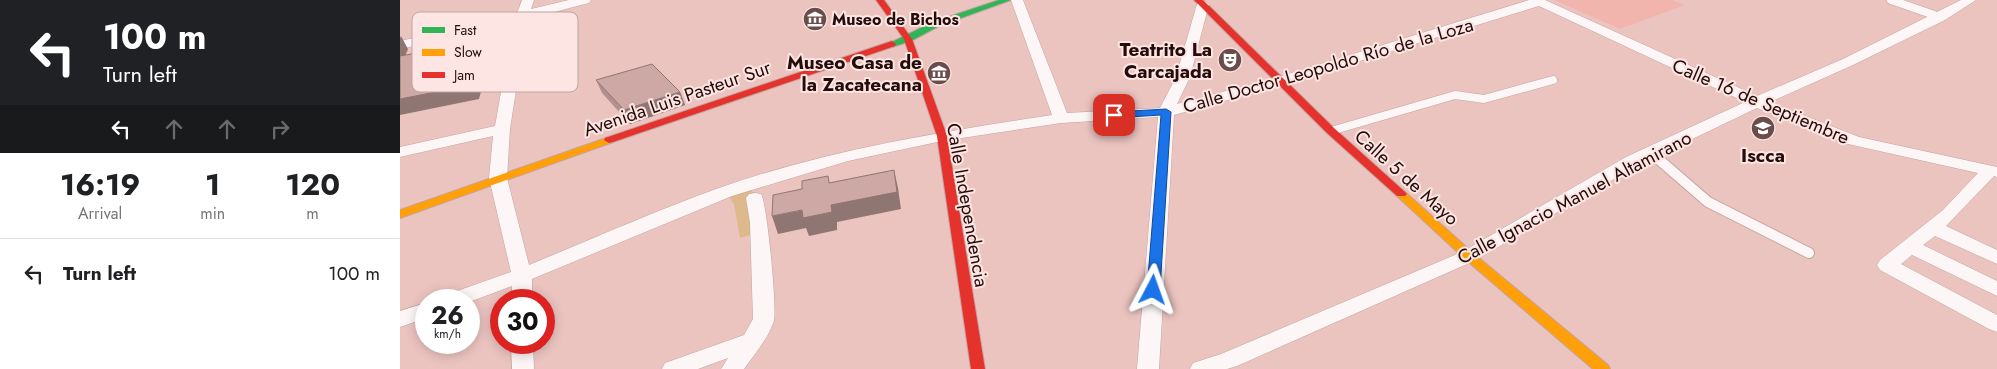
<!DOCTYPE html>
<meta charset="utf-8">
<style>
body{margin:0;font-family:Jost,sans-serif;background:#f6f6f6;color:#202124;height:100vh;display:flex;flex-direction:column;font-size:19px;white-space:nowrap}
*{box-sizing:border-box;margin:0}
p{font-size:16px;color:#757577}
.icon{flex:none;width:28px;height:28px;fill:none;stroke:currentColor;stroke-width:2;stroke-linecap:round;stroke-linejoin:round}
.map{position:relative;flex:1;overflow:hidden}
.panel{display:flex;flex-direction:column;background:#fff;width:400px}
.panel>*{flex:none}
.banner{background:#202124;color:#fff;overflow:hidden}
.speed{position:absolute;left:15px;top:289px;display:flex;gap:10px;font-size:25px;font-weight:700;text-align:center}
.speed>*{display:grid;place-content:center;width:65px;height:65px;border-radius:50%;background:#fff;box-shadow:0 2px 12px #0003;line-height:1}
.speed small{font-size:12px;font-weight:400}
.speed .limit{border:8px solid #d22;background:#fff;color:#111}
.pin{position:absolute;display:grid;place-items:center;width:42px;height:42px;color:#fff;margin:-21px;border-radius:10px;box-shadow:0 2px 8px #0006}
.me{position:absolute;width:55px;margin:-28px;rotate:4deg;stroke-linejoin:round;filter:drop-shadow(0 0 4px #0008)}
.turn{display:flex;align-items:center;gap:18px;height:105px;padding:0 20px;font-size:22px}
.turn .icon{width:65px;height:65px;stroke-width:2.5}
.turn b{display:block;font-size:35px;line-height:42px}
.lanes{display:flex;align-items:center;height:48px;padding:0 20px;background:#0003;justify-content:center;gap:25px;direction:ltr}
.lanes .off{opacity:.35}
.eta{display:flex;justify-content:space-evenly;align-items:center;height:85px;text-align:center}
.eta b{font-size:30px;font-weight:700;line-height:35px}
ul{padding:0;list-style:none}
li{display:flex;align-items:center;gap:15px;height:70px;padding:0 20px;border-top:1px solid #e0e0e0}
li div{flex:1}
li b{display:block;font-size:19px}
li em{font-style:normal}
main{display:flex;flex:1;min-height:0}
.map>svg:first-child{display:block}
</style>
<main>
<section class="panel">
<div class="banner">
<div class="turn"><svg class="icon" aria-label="left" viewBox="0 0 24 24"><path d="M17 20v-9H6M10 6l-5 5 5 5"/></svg><div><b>100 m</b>Turn left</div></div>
<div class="lanes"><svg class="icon" aria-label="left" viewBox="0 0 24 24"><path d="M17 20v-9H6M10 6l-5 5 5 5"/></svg><svg class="icon off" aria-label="ahead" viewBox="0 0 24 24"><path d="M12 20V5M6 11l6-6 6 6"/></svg><svg class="icon off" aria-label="ahead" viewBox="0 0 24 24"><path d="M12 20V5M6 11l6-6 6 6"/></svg><svg class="icon off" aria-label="right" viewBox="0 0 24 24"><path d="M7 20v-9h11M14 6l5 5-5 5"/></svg></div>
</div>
<div class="eta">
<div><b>16:19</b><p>Arrival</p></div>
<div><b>1</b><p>min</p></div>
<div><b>120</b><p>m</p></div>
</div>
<ul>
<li><svg class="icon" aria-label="left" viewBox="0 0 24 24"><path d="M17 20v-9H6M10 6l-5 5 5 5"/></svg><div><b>Turn left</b></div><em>100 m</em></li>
</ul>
</section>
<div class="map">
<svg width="1597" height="369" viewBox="0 0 1597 369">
<rect width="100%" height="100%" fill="#ebc4c0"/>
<path fill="#f1b5ae" d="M1154,0H1272L1285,5L1220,29Z"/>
<path fill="#ddb98c" d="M349,184L355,198L359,232L340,238L334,204L326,192Z"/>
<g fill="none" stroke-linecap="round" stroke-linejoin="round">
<g stroke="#c3a4a1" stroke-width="9">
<path id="lane-far1" d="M1491,0L1540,17
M931,131L1055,95L1084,99L1153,80
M1250,152L1257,158"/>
</g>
<g stroke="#c3a4a1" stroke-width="12">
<path id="lane" d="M1256,157L1308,202L1409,253"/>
</g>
<g stroke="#c3a4a1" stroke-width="1">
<path id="street" d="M122,0H134L131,9L169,0H191L189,3L127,19L110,129L107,178L129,265C192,239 255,211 319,188C427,150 540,132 652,115L611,0H623L667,113L760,108L776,77L797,4L803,0L809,4L790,77L777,104L875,78L1129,0H1145L1357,96L1443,59L1561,0H1576L1545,20L1453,65L1370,102L1459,137L1597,167V177L1594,176L1546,226L1597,250V264L1535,236L1523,245L1597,281V296L1512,255L1501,264L1597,315V332L1589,329L1480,270L1477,265L1480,260L1543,210L1578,173L1448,144L1357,108L1238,165L1076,260L837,366L827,369H790L793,363L821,354L1062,252L1226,157L1345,102L1139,6L885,84L774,115L759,369H737L758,117L661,123L542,141L448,161L332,196L132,279V300H112V286L69,302V300H43L46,295L111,272L89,178L93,136L0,157V147L95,126L113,25L0,49V41L116,16Z
M355,193L361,194C367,202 377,309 374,320C370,336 354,355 344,369H321L328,358L298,369H262L265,363L344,335L353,319L350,223L346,198L349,194Z
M26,303V318L0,327V311Z
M111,342H133L134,369H112Z"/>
</g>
<g stroke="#c3a4a1" stroke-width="2">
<path id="fast" d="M599,0H611L539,26L511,41L492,47L488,44L533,22Z"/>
</g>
<g stroke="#c3a4a1" stroke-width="2">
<path id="slow" d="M209,137L213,138L214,140L213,142L0,218V210Z
M1001,191L1005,192L1073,253L1208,365L1210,369H1193L1065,259L997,196L995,194Z"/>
</g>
<g stroke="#c3a4a1" stroke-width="2">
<path id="jam" d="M476,0H484L512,39L547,136L585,369H571L537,136L504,39Z
M794,0H803L935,129L1005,192L1007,194L1005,196H997L927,133Z
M492,41L496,44L495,46L213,142L209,143L204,140L205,138Z"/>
</g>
<use href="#lane-far1" stroke="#fcf6f6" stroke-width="8"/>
<use href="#lane" stroke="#fcf6f6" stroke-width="10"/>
<use href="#street" fill="#fcf6f6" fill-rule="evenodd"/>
<use href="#fast" fill="#30b455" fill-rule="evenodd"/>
<use href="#slow" fill="#ff9f0a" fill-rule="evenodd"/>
<use href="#jam" fill="#e5322d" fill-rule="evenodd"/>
</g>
<path fill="#b1908d" d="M196,80L280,92L285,105L230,124L202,93Z"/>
<path fill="#907673" d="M1,36L8,49L0,69V38Z
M84,41L91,54L79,99L0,115V99Z
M280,92L285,105L230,124L224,110Z
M494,170L498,188L501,209L437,222V230L409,236L406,228L378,234L372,216L431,205Z"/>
<path fill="#cea8a4" stroke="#907673" d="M84,41L71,85L0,99V56Z
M252,64L280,92L224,110L196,80Z
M494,170L497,192L431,205L432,212L403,218L402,210L372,216L373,195L402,189V181L428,176L429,183Z"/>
<path fill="#1a73e8" stroke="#114b97" d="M766,109L771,112L760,290L758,293H749L747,290L761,115L714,118L709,115L714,112Z"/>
<defs>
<g id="museum-disc" transform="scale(1.25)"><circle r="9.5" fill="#6a4c4a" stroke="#fce5e2"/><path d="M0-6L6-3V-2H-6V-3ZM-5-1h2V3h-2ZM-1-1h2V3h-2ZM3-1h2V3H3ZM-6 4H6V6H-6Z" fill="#fff"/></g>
<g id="theatre-disc" transform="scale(1.25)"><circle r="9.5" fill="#6a4c4a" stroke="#fce5e2"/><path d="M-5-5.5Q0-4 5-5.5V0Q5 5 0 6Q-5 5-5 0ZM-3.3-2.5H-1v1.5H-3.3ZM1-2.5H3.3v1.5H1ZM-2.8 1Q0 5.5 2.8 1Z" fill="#fff"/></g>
<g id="university-disc" transform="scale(1.25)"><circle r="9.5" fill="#6a4c4a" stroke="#fce5e2"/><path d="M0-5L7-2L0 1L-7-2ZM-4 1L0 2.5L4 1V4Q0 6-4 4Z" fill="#fff"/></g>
</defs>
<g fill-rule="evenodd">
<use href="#museum-disc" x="415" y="19"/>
<use href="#theatre-disc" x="830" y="60"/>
<use href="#museum-disc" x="539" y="73"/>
<use href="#university-disc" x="1363" y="128"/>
</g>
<g text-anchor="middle" stroke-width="4" stroke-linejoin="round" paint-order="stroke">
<g font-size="16" font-weight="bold" fill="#240c0a" stroke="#fce5e2" text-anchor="start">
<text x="432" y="25">Museo de Bichos</text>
</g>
<g font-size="19" font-weight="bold" fill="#240c0a" stroke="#fce5e2" text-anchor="end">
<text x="812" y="56">Teatrito La<tspan x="812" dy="22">Carcajada</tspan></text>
<text x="522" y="69">Museo Casa de<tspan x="522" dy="22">la Zacatecana</tspan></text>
<text x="1363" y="162" text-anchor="middle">Iscca</text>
</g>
<g font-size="19" fill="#240c0a" stroke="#fce5e2">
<text transform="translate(928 65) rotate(-16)" y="7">Calle Doctor Leopoldo Río de la Loza</text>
<text transform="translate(277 98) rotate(-19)" y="7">Avenida Luis Pasteur Sur</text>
<text transform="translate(1361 101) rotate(23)" y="7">Calle 16 de Septiembre</text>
<text transform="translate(1007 177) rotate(42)" y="7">Calle 5 de Mayo</text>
<text transform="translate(1174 197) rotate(-28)" y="7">Calle Ignacio Manuel Altamirano</text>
<text transform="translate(568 205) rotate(80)" y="7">Calle Independencia</text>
</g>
</g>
<rect x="12" y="12" width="166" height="80" rx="8" fill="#fce5e2" stroke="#bba4a1" stroke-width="1"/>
<rect x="22" y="27" width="23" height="6" fill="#30b455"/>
<rect x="22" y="49" width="23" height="7" fill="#ff9f0a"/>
<rect x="22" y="72" width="23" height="6" fill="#e5322d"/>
<g font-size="14" fill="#240c0a">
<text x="54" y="35">Fast</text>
<text x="54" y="57">Slow</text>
<text x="54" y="80">Jam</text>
</g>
</svg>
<div class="speed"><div>26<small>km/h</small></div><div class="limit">30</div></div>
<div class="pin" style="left:714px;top:115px;background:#d93025"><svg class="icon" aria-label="arrive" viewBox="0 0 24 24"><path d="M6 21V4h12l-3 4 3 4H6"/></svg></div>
<svg class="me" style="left:753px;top:290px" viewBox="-20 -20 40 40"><path d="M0-17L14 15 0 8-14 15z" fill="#1a73e8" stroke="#fff" stroke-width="4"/></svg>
</div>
</main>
